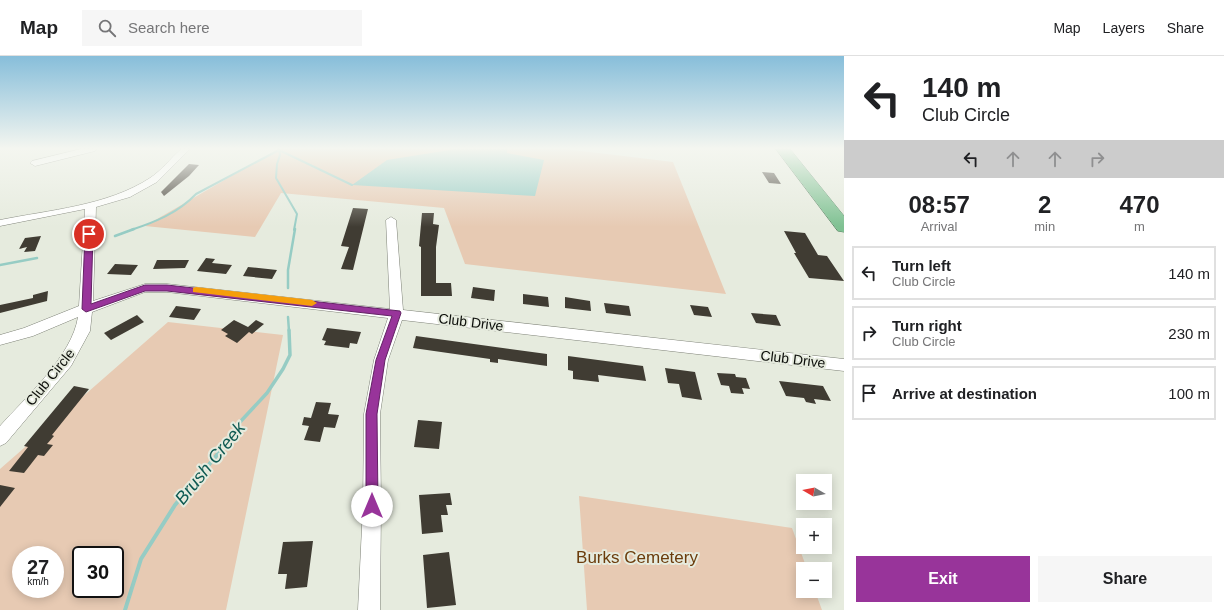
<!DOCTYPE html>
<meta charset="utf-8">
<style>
body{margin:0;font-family:Arial,sans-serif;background:#f6f6f6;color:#202124;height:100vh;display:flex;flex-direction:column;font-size:15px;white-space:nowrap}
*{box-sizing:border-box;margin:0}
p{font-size:13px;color:#757577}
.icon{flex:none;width:22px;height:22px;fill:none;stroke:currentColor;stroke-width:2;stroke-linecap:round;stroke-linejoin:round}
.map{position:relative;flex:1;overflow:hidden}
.drawer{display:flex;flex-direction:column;background:#fff;width:380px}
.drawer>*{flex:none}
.guide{background:#fff;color:#202124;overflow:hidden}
.needle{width:26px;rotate:279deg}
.fabs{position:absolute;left:796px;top:418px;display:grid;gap:8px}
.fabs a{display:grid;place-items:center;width:36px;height:36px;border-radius:0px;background:#fff;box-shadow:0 2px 10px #0003;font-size:20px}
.speed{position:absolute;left:12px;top:490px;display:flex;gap:8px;font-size:20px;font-weight:700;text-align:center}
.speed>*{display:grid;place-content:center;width:52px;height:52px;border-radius:50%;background:#fff;box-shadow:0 2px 10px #0003;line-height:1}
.speed small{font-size:10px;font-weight:400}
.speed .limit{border:2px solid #111;border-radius:6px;background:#fff;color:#111}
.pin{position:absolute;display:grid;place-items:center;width:34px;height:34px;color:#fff;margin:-17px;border:2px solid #fff;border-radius:50%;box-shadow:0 1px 4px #0007}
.me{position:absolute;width:44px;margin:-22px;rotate:0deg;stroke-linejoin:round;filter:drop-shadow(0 0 3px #0008)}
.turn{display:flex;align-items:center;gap:14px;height:84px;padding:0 12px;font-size:18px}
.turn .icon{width:52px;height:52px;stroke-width:2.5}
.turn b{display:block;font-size:28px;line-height:34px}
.lanes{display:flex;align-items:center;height:38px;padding:0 12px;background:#0003;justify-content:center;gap:20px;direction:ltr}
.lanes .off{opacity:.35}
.eta{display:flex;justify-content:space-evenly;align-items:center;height:68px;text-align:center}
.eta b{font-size:24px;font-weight:800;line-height:28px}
.cta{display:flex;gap:8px;margin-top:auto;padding:8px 12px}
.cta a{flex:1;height:46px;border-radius:0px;background:#98349a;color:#fff;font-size:16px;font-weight:800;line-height:46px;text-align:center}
.cta a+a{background:#f6f6f6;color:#202124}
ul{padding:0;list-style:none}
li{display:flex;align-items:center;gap:12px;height:54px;margin:0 8px 6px;padding:0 4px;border:2px solid #e0e0e0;border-radius:0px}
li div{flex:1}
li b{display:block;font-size:15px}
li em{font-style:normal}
header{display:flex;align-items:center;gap:24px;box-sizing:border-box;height:56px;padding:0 20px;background:#fff;border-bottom:1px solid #e0e0e0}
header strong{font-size:19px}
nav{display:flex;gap:22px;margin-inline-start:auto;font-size:14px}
.search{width:280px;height:36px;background:#f6f6f6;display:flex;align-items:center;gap:10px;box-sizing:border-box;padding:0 14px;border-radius:0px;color:#757577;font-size:15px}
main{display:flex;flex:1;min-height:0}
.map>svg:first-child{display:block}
</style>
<header>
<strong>Map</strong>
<div class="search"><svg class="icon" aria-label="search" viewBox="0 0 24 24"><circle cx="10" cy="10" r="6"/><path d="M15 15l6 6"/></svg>Search here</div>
<nav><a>Map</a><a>Layers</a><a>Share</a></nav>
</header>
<main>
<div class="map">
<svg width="844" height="554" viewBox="0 0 844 554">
<rect width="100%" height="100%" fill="#e6ebde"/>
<path fill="#e7cab3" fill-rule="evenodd" d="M278,93H565L673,106L726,238L465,208L444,152L281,137L255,181L145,170Z
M168,266L283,279L226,554H0V413ZM21,499H55V533H21ZM81,499H115V533H81Z
M579,440L792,472L807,513H803V535H815L822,554H587Z"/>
<path fill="#96ccc4" d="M456,93H507V97L544,104L535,140L352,129L387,104Z"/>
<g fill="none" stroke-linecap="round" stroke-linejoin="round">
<path stroke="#96ccc4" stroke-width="2" d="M279,93L280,99L277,108L276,122L297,158L294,174
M279,94L352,129
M131,174C155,166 178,157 196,138L279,94"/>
<path stroke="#96ccc4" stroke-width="2.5" d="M115,180L134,173
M0,209L37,202
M288,232V214L295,173
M288,261L289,275"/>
<path stroke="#96ccc4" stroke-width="3.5" d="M216,400L240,366L267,337L283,313L290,299L289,274"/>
<path stroke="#96ccc4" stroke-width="4" d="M125,554L141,503L175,449L217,399"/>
</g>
<path fill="#403c33" d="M189,108L199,109L189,120L164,140L161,136Z
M762,116L774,117L781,128L769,127Z
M353,152L368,153L353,214L341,213L349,191L341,190Z
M422,157H434L433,168L439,169L436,191V227H451L452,240H421V191L419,190Z
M784,175L805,177L818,199L827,200L844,225L809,222L794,197H796Z
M41,180L35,195L24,196L27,191L19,193L25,182Z
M206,202L215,203L212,207L232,209L226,218L197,215Z
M157,204H189L185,212L153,213Z
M115,208L138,209L131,219L107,218Z
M248,211L277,214L272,223L243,220Z
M473,231L495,234L494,245L471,242Z
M48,235L47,245L0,257V249L33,242V239Z
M523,238L548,241L549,251L523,248Z
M565,241L590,245L591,255L565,252Z
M604,247L629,250L631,260L606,257Z
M690,249L708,251L712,261L694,259Z
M176,250L201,253L194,264L169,261Z
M751,257L776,259L781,270L756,267Z
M137,259L144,266L111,284L104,277Z
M234,264L248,271L256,264L264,268L252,278L249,276L237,287L225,280L228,278L221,274Z
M327,272L361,276L357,288L350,287L349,292L324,289L326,285L322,284Z
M416,280L547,298V310L498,303V307L490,306V303L413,292Z
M568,300L643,310L646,325L598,319L599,326L573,323V315L568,314Z
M665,312L695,316L702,344L682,341L679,328L668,327Z
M717,317L735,318L736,321L746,322L750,333L742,332L744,338L731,337L729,330L721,329Z
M779,325L823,330L831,345L814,343L816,348L806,346L804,342L786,340Z
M74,330L89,333L52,379L54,380L47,388L53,389L44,400L38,399L24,417L9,415L28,391L24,390Z
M316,346L331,347L328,358L339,359L335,372L324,371L320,386L304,384L309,370L302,369L304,361L311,362Z
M418,364L442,366L439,393L414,391Z
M0,429L15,432L0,451Z
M450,437L452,449H446L448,459H441L443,476L422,478L419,439Z
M313,485L307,531L285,533L287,518H278L283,486Z
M449,496L456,549L427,552L423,499Z"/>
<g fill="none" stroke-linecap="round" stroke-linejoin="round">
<g stroke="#7d8176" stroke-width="1">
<path id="minor" d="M81,93H96L95,95L35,110L30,107L32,105Z
M181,93H190L157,126L130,141L96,151L93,245L145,228H167L390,253L386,164L391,161L396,164L403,254L844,303V315L402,264L388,304L380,358L381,450L380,554H358L363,450L364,358L374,304L388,262L167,236H145L92,256L90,275L71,310L6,387L0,390V370C26,341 72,300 78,261L33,280L0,289V279L24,272L79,250L85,153L0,170V164C49,154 107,150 150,122C161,115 171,102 181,93Z"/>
</g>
<g stroke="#578262" stroke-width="1">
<path id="highway" d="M776,93H790L844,160V176L838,175Z"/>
</g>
<use href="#minor" fill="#fff" fill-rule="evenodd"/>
<use href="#highway" fill="#7fc192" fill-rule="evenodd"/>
</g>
<linearGradient id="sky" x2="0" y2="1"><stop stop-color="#87beda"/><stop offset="0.54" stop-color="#f4f6f0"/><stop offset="1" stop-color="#f4f6f0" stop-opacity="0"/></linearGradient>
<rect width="844" height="171" fill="url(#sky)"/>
<path fill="#98349a" stroke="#632264" d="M89,176L93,178L91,248L145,229H167L400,255L401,257L385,304L377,358L378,450L376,454L372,456L368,454L366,450V358L376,304L392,260L167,235H145L86,256L82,253L85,178Z"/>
<path fill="#f59e0b" d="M196,231L312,244L317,247L312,250L193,236V232Z"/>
<g text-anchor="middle" stroke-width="4" stroke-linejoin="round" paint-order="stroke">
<g font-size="14" fill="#0c0e0a" stroke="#e6ebde">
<text transform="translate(471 266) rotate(7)" y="5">Club Drive</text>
<text transform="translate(793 303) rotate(7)" y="5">Club Drive</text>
<text transform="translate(50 321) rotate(-51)" y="5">Club Circle</text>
</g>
<g font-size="17" fill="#6b3c0c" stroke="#e6ebde">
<text x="637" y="507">Burks Cemetery</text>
</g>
<g font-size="18" font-style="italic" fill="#0d5951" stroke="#e6ebde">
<text transform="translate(210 407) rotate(-51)" y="6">Brush Creek</text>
</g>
</g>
</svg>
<div class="fabs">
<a><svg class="needle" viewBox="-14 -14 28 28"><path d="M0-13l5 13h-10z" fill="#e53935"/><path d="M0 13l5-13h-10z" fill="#757577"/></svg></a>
<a>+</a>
<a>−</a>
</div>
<div class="speed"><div>27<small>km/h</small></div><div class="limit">30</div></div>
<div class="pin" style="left:89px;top:178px;background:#d93025"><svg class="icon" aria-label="arrive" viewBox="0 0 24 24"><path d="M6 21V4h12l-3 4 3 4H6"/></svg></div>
<svg class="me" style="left:372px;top:450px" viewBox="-20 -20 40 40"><circle r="19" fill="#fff"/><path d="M0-13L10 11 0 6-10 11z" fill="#98349a"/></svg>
</div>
<section class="drawer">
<div class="guide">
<div class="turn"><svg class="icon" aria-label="left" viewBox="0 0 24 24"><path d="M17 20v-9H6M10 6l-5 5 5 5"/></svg><div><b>140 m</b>Club Circle</div></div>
<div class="lanes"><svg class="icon" aria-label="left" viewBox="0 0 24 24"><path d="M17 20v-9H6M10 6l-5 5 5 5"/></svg><svg class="icon off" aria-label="ahead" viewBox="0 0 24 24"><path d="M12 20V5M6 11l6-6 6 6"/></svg><svg class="icon off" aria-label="ahead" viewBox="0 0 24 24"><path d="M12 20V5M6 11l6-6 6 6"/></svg><svg class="icon off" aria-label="right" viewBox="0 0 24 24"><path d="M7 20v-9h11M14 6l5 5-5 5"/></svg></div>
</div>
<div class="eta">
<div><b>08:57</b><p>Arrival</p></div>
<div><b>2</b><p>min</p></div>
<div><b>470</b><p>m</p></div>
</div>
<ul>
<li><svg class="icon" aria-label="left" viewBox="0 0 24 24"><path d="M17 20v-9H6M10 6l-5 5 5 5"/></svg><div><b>Turn left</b><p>Club Circle</p></div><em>140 m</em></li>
<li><svg class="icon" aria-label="right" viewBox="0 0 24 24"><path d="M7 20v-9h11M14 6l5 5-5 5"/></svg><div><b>Turn right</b><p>Club Circle</p></div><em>230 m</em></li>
<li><svg class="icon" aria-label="arrive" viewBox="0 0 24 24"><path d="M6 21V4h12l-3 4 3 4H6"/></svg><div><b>Arrive at destination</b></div><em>100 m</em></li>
</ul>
<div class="cta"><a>Exit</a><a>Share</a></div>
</section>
</main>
